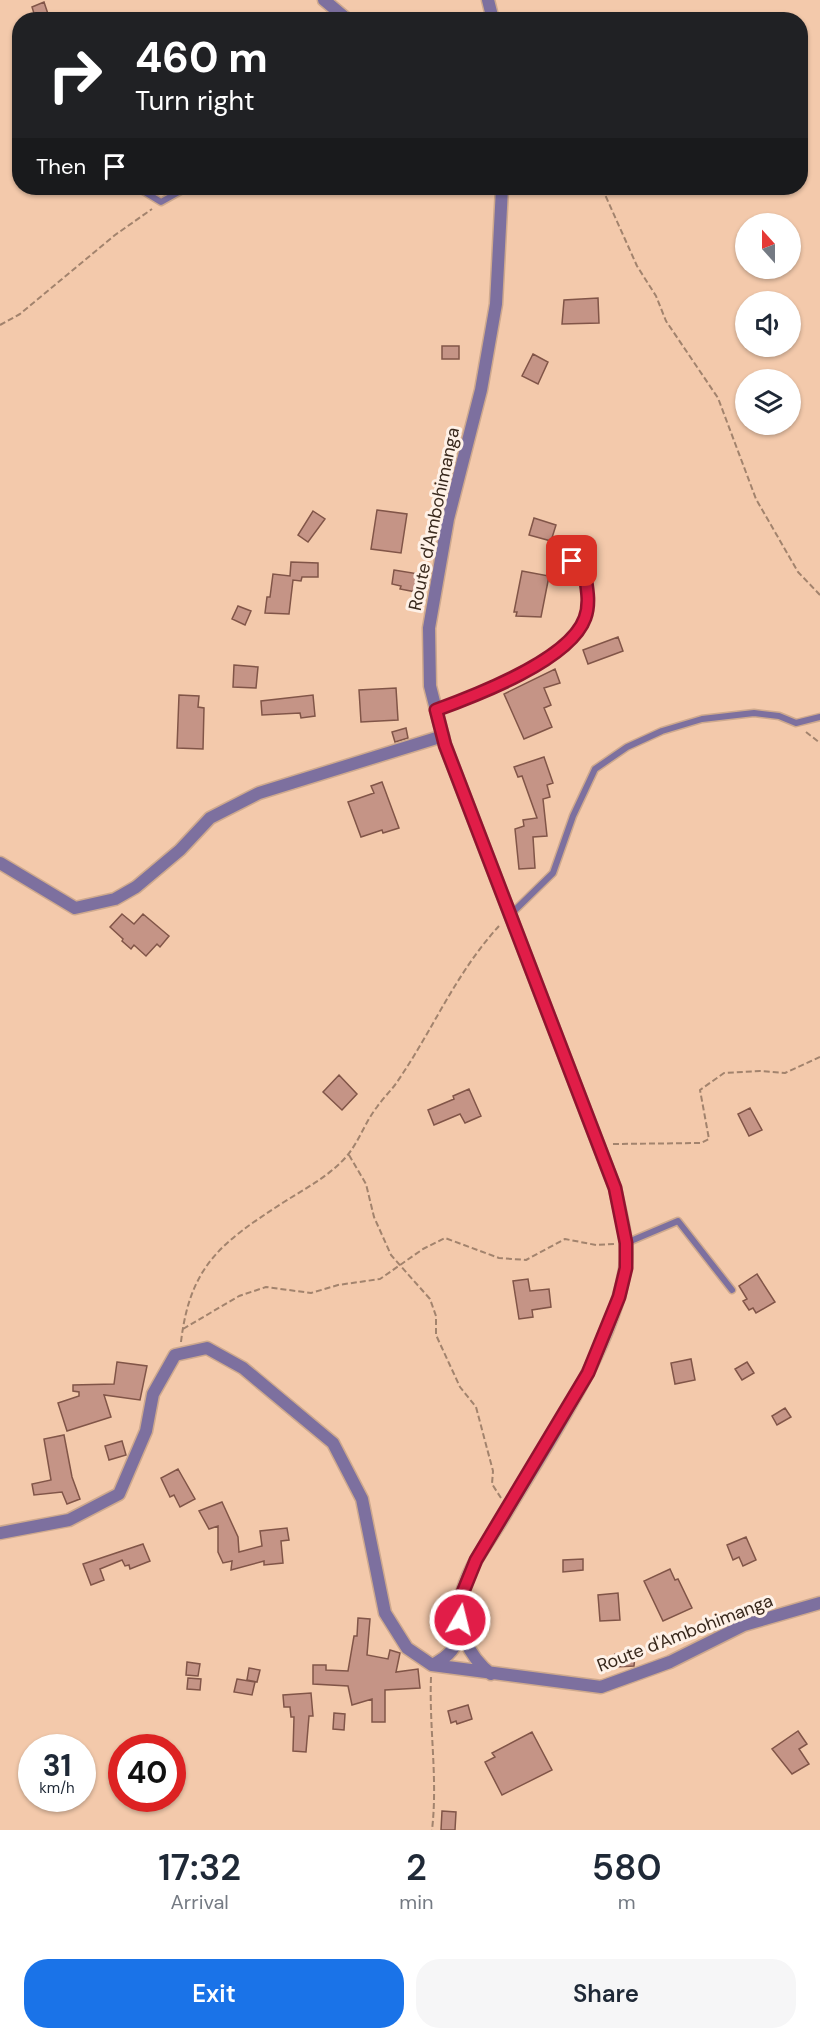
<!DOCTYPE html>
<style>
body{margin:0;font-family:"DM Sans",sans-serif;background:#f6f6f7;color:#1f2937;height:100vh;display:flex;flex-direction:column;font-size:22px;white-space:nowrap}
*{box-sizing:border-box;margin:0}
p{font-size:20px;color:#747a83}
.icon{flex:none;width:33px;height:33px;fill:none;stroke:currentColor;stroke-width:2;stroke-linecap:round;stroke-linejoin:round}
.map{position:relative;height:1830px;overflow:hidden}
.drawer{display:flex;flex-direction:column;background:#fff;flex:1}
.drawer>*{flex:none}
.banner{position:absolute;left:12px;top:12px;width:796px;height:183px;border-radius:24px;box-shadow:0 2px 4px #0004;background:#202124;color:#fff;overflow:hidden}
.needle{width:39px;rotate:339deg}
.buttons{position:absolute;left:735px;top:213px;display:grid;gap:12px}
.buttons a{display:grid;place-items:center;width:66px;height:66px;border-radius:50%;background:#fff;box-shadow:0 2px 4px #0004;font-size:30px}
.speed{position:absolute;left:18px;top:1734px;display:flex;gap:12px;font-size:30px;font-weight:700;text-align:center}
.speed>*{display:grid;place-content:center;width:78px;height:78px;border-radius:50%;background:#fff;box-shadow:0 2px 4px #0004;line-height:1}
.speed small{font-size:15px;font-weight:400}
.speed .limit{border:9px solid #d22;background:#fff;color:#111}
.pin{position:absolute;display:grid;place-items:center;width:51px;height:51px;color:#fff;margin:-26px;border-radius:12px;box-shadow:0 3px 9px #0006}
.me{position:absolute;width:66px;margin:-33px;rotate:8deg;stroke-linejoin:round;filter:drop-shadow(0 0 4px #0008)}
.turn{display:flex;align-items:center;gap:21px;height:126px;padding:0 24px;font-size:27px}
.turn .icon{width:78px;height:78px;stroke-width:2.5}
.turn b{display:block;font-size:42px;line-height:51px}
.then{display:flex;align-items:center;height:57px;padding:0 24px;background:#0003;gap:12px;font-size:22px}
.eta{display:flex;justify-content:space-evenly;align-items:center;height:102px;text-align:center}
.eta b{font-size:36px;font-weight:600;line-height:42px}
.button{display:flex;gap:12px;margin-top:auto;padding:12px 24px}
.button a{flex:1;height:69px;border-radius:24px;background:#1a73e8;color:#fff;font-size:24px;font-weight:600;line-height:69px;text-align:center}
.button a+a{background:#f6f6f7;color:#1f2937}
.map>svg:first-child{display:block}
</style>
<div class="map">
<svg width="820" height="1830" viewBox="0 0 820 1830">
<rect width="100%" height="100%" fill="#f3c9ab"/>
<path fill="#c59486" stroke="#815548" stroke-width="1.5" d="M44,2L50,20H36L32,7Z
M598,298L599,323L562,324L564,300Z
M442,346H459V359H442Z
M533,354L548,362L538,384L522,376Z
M377,510L407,514L401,553L371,549Z
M313,511L325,519L308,542L298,535Z
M534,518L556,525L551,541L529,535Z
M291,562L318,563V577H302L301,581L293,580L289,614L265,613L267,597H270L273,574L290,576Z
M394,570L419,574L416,592L400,589L401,586L392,584Z
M522,571L549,576L541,617L516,616L517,612H514Z
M238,606L251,611L245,625L232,619Z
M618,637L623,651L588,664L583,650Z
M234,665L258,667L256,688L233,687Z
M555,669L560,683L544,688L551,705L544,708L552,727L524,739L504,694Z
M396,688L398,720L361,722L359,690Z
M179,695L199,696L198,707L204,708L203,749L177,748Z
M313,695L315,716L301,718L300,713L262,715L261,701Z
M406,728L408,738L395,742L392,732Z
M544,757L553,783L547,785L550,797L543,799L547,836L533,837L535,868L519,869L515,829L524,826L523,820L537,818L522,776L518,777L514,767Z
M382,782L399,828L383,833L382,830L361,837L348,802L374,793L371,786Z
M122,914L134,924L143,914L169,936L160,947L157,944L146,956L134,945L131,949L122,941L123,939L110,927Z
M339,1075L357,1094L342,1110L323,1092Z
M469,1089L481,1116L465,1123L460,1114L434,1125L428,1110L454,1099L453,1096Z
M750,1108L762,1130L749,1136L738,1114Z
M757,1274L775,1302L756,1313L753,1308L749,1310L743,1301L747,1299L739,1286Z
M528,1279L530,1291L549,1289L551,1307L532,1310L533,1317L519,1319L513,1281Z
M691,1359L695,1380L675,1384L671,1363Z
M117,1362L147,1366L140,1400L104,1395L111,1417L67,1431L58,1403L79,1396V1392L73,1391V1385L114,1384Z
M747,1362L754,1373L742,1380L735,1369Z
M785,1408L791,1417L777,1425L772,1416Z
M64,1435L72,1477L80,1499L67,1504L62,1492L34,1495L32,1484L51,1480L44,1439Z
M122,1441L126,1455L109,1460L105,1446Z
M178,1469L195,1499L180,1507L174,1495L170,1497L161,1478Z
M222,1502L238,1537L239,1552L262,1546L260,1531L287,1528L289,1540L281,1541L283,1563L264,1565V1561L231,1570L232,1561L223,1563L218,1552V1526L209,1529L199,1511Z
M746,1537L756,1560L743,1566L739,1557L733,1560L727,1545Z
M143,1544L150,1561L130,1569L129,1565L125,1566L122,1560L100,1569L104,1580L91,1585L83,1564Z
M583,1559V1570L563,1572V1560Z
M670,1569L675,1580L678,1579L692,1608L663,1621L644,1581Z
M618,1593L620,1620L600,1621L598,1595Z
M358,1618L370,1619L367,1655L388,1659L390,1650L400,1653L396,1672L418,1669L420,1688L385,1690V1722H372V1699L352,1705L348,1686L313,1684V1665H326V1670L348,1671L354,1636H357Z
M615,1654L635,1655L634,1666L615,1667Z
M187,1662L200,1664L198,1676L186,1675Z
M249,1668L260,1670L257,1682L247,1680Z
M188,1678L201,1679L200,1690L187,1689Z
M237,1679L255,1682L252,1695L234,1692Z
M311,1693L313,1716H309L306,1752L293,1751L294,1717H291L290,1707H284L283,1695Z
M468,1705L472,1719L457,1724L456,1721L451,1723L448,1711Z
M334,1713L345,1714L344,1730L333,1729Z
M798,1731L807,1744L799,1749L809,1764L792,1774L772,1749Z
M532,1732L552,1770L502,1795L485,1762L495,1757L492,1753Z
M442,1811L456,1812L455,1830H441Z"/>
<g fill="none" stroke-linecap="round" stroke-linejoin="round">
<g stroke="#cea98e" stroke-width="9">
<path id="service" d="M138,188L161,202L186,188
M436,710C476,696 571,660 585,618C591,602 586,584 584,568L571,561
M511,914L553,873L573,816L595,769L627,747L662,731L702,719L754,713L779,716L796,723L820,717
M626,1243L678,1221L732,1290"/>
</g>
<g stroke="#cea98e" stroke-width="15">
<path id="minor" d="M324,0L348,20
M0,863L75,908L115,899L136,887L180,850L210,818L259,793L443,736"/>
</g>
<g stroke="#cea98e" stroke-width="15">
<path id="tertiary" d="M488,0L493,20
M0,1533L69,1520L119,1494L146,1431L153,1394L175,1355L207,1348L243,1368L333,1443L362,1499L385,1613L407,1648L432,1665L601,1687L670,1662L744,1625L820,1603
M432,1665C450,1656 456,1648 461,1629
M491,1674C468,1656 456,1628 461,1598C466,1569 488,1543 503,1518C545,1446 612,1351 625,1269C630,1243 620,1214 615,1188L445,745L430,686L429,628L448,519L481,390L496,304L502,188"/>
</g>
<path stroke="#a2836d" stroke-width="2" stroke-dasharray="6 3" stroke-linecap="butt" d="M602,188L637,266L656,296L666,321L718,398L756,499L798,572L820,595
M0,325L20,314L115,235L152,209
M806,732L820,743
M613,1144L701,1143L709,1139L700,1090L724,1073L760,1071L785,1073L820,1057
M349,1155L366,1184L374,1217L391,1255L430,1299L436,1316V1335L460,1387L476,1407L493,1471L492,1484L501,1498
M183,1329L239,1296L266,1287L311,1293L338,1285L380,1279L423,1249L445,1238L499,1258L526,1260L565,1239L596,1245L614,1244
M181,1342C190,1265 222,1242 284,1202C306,1188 328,1177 346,1157C359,1142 365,1122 377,1107C383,1098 391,1091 397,1082C433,1030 455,974 499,926
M431,1677C429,1728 438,1779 432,1830"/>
<use href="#service" stroke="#7d709f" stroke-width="6"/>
<use href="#minor" stroke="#7d709f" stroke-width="12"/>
<use href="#tertiary" stroke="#7d709f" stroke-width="12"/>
</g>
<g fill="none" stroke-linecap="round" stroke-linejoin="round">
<g stroke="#92132f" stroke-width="15">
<path id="route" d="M460,1620L461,1597L476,1560L588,1373L619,1297L626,1268V1243L615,1188L445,745L436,710C477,695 570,660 585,618C591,602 586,584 584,568L572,561"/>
</g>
<use href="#route" stroke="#e11d48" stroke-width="10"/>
</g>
<g text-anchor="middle" stroke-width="6" stroke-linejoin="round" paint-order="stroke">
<g font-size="18" fill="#38281c" stroke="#fef1e7">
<text transform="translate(434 519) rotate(-78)" y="6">Route d'Ambohimanga</text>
<text transform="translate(685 1633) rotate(-21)" y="6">Route d'Ambohimanga</text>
</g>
</g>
</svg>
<div class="buttons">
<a><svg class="needle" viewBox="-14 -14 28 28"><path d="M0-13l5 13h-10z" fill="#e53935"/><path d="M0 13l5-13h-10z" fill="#747a83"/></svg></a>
<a><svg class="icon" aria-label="sound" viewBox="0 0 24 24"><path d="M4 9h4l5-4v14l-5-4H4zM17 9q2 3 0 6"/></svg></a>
<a><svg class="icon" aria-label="layers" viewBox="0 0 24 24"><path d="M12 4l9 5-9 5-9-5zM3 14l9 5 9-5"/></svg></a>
</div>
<div class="speed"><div>31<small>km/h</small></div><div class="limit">40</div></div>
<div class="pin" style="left:572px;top:561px;background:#d93025"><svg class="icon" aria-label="arrive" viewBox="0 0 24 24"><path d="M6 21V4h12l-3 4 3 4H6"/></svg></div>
<svg class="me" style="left:460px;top:1620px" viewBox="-20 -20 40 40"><circle r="17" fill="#e11d48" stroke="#fff" stroke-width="3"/><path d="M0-11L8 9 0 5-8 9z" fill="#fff"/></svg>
<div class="banner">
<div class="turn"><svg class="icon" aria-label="right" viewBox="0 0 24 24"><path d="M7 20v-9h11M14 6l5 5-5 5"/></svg><div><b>460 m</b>Turn right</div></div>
<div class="then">Then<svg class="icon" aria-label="arrive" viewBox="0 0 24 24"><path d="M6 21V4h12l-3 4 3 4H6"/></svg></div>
</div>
</div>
<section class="drawer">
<div class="eta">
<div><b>17:32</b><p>Arrival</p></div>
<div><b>2</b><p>min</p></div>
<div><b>580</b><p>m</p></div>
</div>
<div class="button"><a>Exit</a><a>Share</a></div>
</section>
